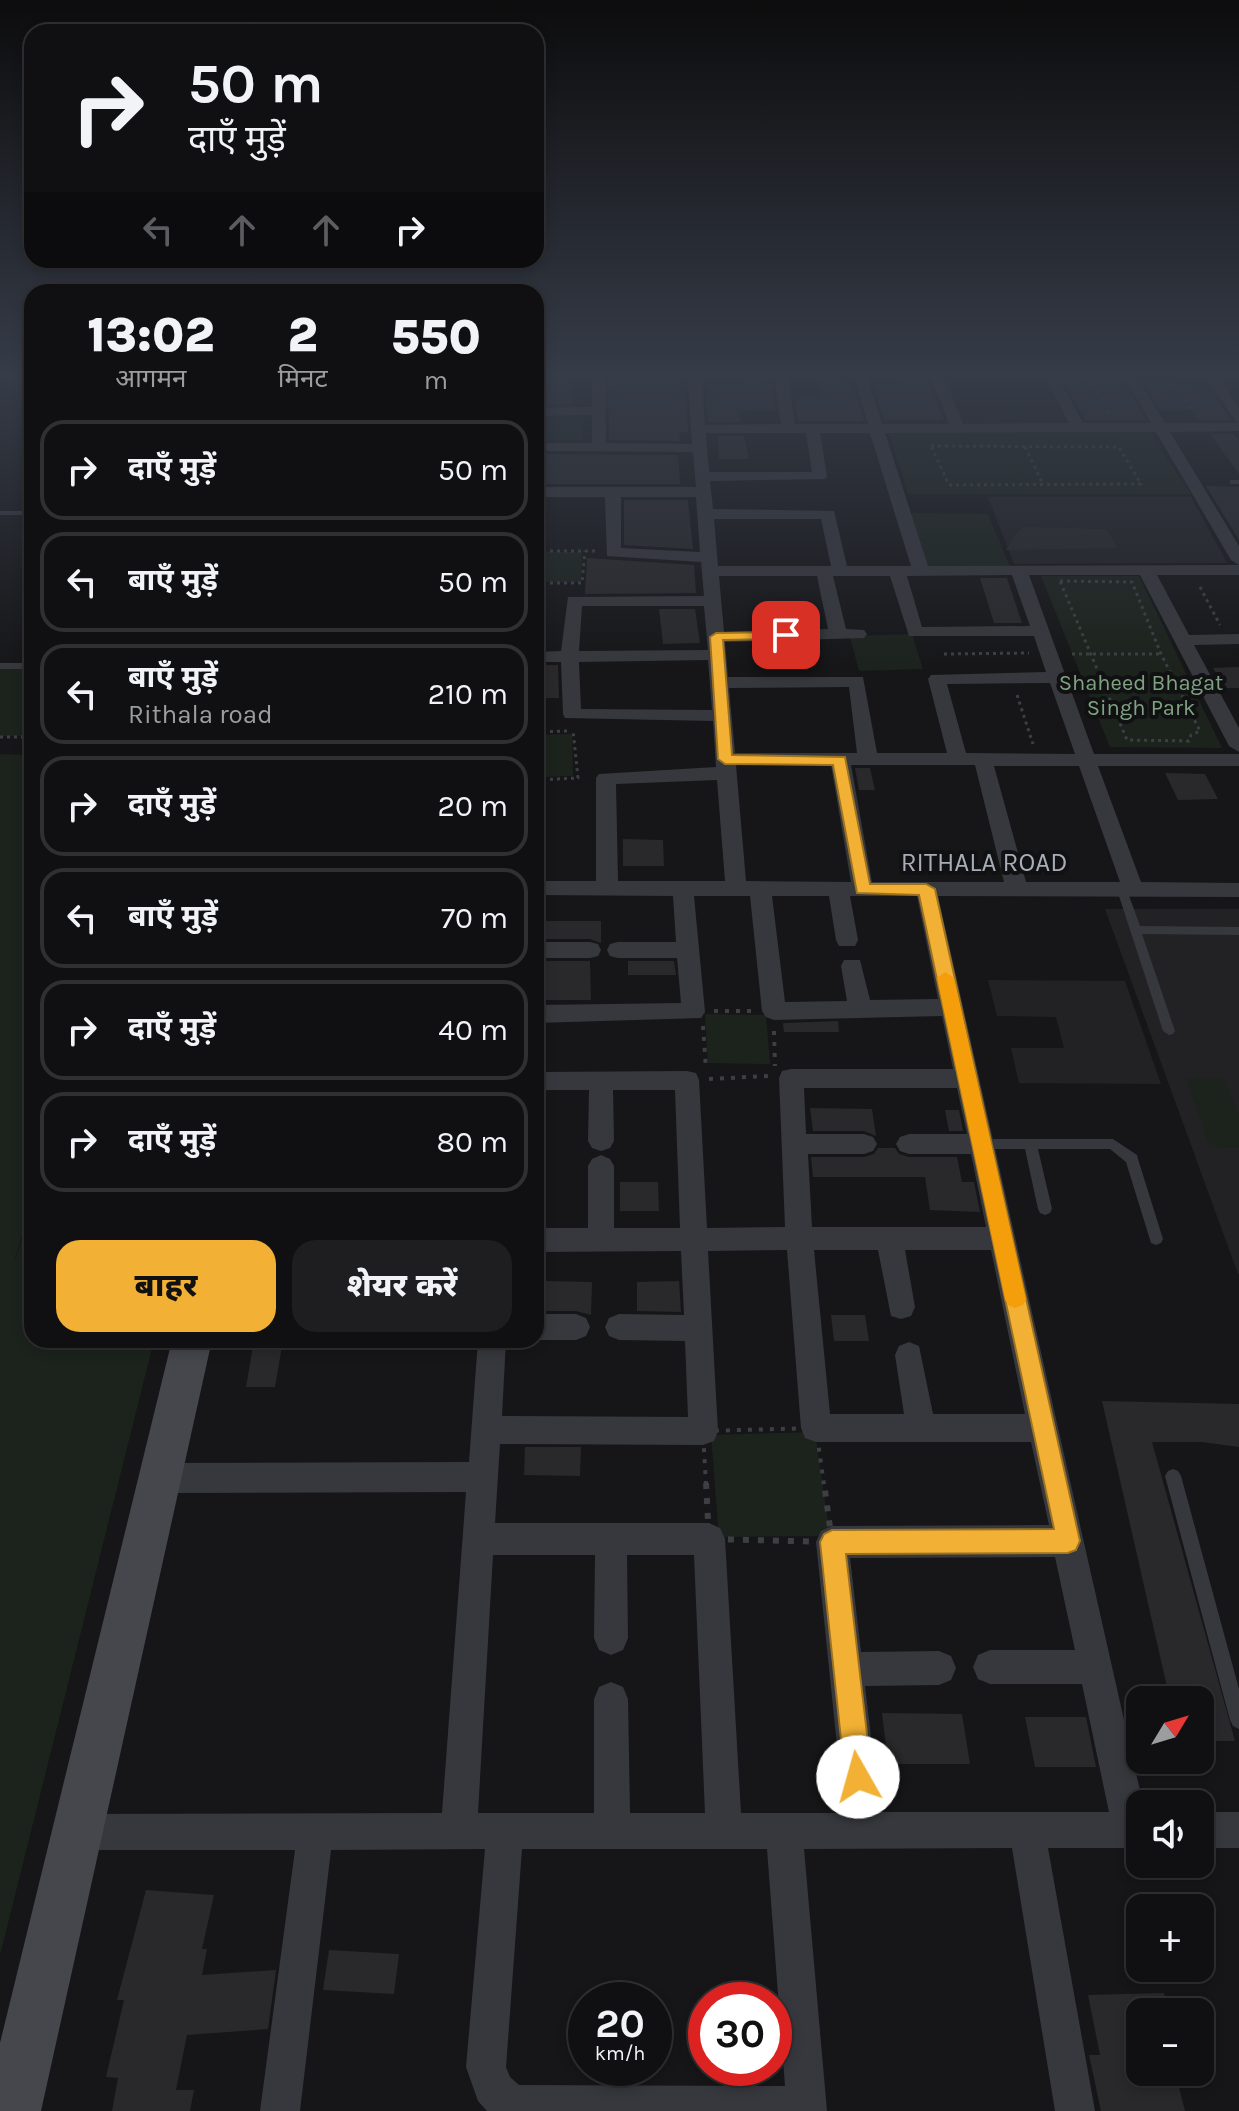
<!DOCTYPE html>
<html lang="hi">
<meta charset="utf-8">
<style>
body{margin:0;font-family:Karla,"Noto Sans Devanagari",sans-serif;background:#1e1e20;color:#f1f3f6;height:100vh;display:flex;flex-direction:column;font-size:30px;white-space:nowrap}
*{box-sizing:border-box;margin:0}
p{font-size:26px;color:#9c9d9f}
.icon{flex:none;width:44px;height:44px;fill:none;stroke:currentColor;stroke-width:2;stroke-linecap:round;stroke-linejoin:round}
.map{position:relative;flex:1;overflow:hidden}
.side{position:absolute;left:24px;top:284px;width:520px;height:1064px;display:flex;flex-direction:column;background:#101012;border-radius:24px;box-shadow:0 4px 12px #0003,0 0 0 2px #303032}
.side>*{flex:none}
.top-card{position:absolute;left:24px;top:24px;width:520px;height:244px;border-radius:24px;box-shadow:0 4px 12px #0003,0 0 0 2px #303032;background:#101012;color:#f1f3f6;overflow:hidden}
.needle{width:52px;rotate:52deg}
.buttons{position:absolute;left:1126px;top:1686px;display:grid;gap:16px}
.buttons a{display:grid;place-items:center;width:88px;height:88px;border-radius:16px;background:#101012;box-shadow:0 4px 12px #0003,0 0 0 2px #303032;font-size:40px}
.speed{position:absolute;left:568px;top:1982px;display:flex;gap:16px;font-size:40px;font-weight:700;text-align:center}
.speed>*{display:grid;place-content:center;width:104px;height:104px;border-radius:50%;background:#101012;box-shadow:0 4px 12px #0003,0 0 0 2px #303032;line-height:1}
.speed small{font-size:20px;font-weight:400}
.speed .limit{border:12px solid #d22;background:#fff;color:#111}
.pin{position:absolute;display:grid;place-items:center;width:68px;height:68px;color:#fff;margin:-34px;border-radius:16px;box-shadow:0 4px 12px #0006}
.me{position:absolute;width:88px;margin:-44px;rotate:353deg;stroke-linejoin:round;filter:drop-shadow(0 0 6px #0008)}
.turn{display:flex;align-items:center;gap:28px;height:168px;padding:0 32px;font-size:36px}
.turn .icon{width:104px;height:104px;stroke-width:2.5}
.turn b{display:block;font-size:56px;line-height:68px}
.lanes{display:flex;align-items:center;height:76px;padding:0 32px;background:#0003;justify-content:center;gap:40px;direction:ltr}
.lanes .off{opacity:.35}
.eta{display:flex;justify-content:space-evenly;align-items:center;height:136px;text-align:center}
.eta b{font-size:48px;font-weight:800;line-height:56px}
.primary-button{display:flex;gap:16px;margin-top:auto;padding:16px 32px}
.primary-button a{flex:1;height:92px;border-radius:24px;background:#f2b134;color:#111;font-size:32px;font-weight:800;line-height:92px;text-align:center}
.primary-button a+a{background:#1e1e20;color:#f1f3f6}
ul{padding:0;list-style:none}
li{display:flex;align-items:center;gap:24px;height:100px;margin:0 16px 12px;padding:0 16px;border:4px solid #303032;border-radius:24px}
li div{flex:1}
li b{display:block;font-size:30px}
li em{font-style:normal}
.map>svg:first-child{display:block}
</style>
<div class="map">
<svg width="1239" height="2111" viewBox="0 0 1239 2111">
<rect width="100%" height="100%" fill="#161618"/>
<path fill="#222225" d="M988,497H1191L1227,563L1014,564Z
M1105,909H1239V1274H1238Z
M988,980L1125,981L1161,1084L1019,1083L1011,1048H1064L1056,1017L997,1016Z"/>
<path fill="#1c231d" d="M582,418L583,440L536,441V419Z
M1149,432L1191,494H908L889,433Z
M909,513L988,514L1010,567L926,569Z
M536,552H582L581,582H536Z
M1041,576H1139L1222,748L1110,747Z
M912,634L923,669L859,671L850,636Z
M32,666V736H0V667Z
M572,734L573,776L536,777V735Z
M0,754L32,755V1207L12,1267L32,1213V1340H154L0,1955Z
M705,1014L766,1015L770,1064L708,1063Z
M1186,1078L1225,1079L1239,1116V1148L1210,1147Z
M815,1432L830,1536L719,1537L711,1435Z"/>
<path fill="#29292c" d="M679,374L680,383H686L688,432H679L680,441L609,440L608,375Z
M845,374L848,384H853L864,421H798L794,397L822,396L816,375Z
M925,374L944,420H884L872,383H898L895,375Z
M1059,374H1120L1146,420H1085Z
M740,375H770L776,410L739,411L740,422H708L705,383H741Z
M572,377L571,404L547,405L549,378Z
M1143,381L1207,385L1231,420H1198L1192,410H1160Z
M1210,434H1234L1239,441V474Z
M718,436H744L749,459H719Z
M541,454L678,455L680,484H540Z
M1206,486L1239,487V540Z
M624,500H688L693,549L624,545Z
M1026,527L1106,529L1118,548L1006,550L1019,530Z
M587,558L694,565L696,593L585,594Z
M980,578H1007L1022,623H994Z
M659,609H695L700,643L663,644Z
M536,665H558L559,698H536Z
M1239,667V688H1225L1213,668Z
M855,768H870L875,790H859Z
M1165,773L1205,774L1218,799L1178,800Z
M623,839L663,840L664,866H623Z
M544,921H601V943L590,939H543Z
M544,961H590L591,1000H544Z
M628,961H674L676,975H628Z
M838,1021L839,1032H784L783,1023Z
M810,1108L872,1109L876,1136L864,1131H813Z
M945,1110H959L963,1131H949Z
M878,1148H895L899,1154L909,1157H957L962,1182H974L980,1212L930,1210L925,1177H813L811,1157H864L874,1154Z
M620,1182H658L659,1211H620Z
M545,1281L592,1282L591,1315L576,1311H544Z
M679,1281L681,1312L637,1311V1282Z
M831,1315H865L869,1341H834Z
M254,1340H283L275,1387H246Z
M1102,1401L1239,1404V1447L1202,1442H1152L1235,1741H1200V1700H1170Z
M525,1447H581L580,1476L524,1475Z
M882,1713L962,1714L970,1764H888Z
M1025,1717H1086L1096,1767H1035Z
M146,1890L214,1895L202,1949H207L202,1975L276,1970L268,2029L187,2035L176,2090H194L190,2111H112L118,2078L106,2077L124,2000H117Z
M329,1950L399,1954L394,1994L323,1990Z
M1164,1993L1169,2012H1140V2072H1175L1185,2111H1101L1089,2055H1100L1088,1995Z"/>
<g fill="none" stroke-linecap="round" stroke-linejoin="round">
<path stroke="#3d3f44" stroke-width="3" stroke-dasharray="3 4" stroke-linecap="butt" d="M1086,374L1109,413
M1170,376L1192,412
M931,446L1119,447L1141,484L949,485Z
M1025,447L1043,484
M536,551H598
M1060,581L1132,582L1161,654L1200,731L1191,735L1189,741L1127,740Z
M536,583H582L585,551
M1200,587L1220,625
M944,654L1029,653
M1072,654H1162
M1017,695L1033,744
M536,732L567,731
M0,737H32
M536,780L578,778L573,730"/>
<path stroke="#3d3f44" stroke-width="4" stroke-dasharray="4 7" stroke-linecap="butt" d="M714,1011H753
M703,1026L706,1069
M774,1031L775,1066
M709,1079L768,1076
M706,1485L703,1431L816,1428L824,1485"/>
<path stroke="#3d3f44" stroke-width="6" stroke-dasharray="6 9" stroke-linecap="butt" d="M706,1483L709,1539L832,1542L824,1483"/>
<path fill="#37383d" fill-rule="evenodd" d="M1230,480H1239V484H1230Z
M0,511H32V515H0Z
M0,663H32V669H0Z
M1122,886L1127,890L1140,926L1239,927V935L1142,934L1175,1031L1173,1034L1169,1035L1163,1031L1117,890Z
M982,1139H1113L1137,1155L1138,1159L1163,1239L1161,1243L1156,1245L1151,1243L1126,1162L1110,1149H1038L1052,1209L1050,1213L1045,1215L1040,1213L1038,1209L1025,1149H982L978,1148L976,1144L978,1140Z
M1173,1469L1178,1471L1181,1476L1239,1689V1729L1233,1726L1230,1720L1165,1476L1168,1471Z"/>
<path fill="#37383d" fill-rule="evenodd" d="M591,374H605L606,443L692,444L688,374H701L705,425L781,424L774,374H787L795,424H868L853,374H866L882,424H949L930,374H943L963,424L1069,423L1044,374H1056L1083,423H1151L1123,374H1135L1165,423H1237L1203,374H1215L1239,409V431L1170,432L1239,546V565L1231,560L1156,432L885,433L928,566L1239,565V575H1157L1189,635L1239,634V644L1194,645L1239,728V752L1229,746L1140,575H1029L1094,754H1239V766H1098L1141,882L1239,883V897L938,896L1143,1804H1140V1848H1048L1095,2111H1055L1012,1848L804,1849L827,2111H487L478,2101L466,2067L485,1849L331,1850L300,2111H260L295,1850H77L64,1845L59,1832L64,1819L77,1814L442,1813L466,1492L161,1493L150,1489L146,1478L150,1467L161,1463L469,1462L478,1340H506L502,1416L688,1417L685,1341L619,1340L609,1336L605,1327L609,1318L619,1314L684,1315L681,1251L536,1252V1228H588V1166L592,1159L601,1155L610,1159L614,1166V1228H680L675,1090H613L614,1141L610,1148L601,1151L592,1148L588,1141L589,1090H536V1072L687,1071L696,1073L699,1080L707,1228L785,1227L779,1078L782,1071L791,1069H953L942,1016L774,1020L766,1017L762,1011L750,896H694L705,1012L701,1018L536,1023V1005L681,1003L677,958H618L610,956L607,950L610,944L618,942H676L673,896L536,895V881H596V778L599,774L716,767L713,721L565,718L563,714L561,662H536V652L561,651L568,597L704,596L701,562L607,556L605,497H536V487H696L693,452L536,451V443H592V415L536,416V408L592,407ZM706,433H806L812,472H709ZM820,433H870L911,566H847L834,511L713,509L710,481L825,479L827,476ZM621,497H696L700,552L621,548ZM714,519H821L831,566H718ZM1012,575L1030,626L922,627L907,576ZM719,576H817L828,629L724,632ZM833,576H890L909,636H1034L1046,672L931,675L928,679L947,753H877L863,677H728L725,642L864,638L867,634L864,630L846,629ZM582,606H704L708,650L579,651ZM708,660L712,710L581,709L579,662ZM1050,683L1075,754L966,753L947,684ZM849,687L857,753H735L729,688ZM736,765H831L851,882L746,881ZM851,765H975L1004,882H872ZM994,766H1079L1120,882H1026ZM717,780L725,881H618L616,784ZM772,896H829L836,940L839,946H855L858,940L850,896H917L938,999L870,1000L860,960H844L841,966L847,1001L785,1002ZM804,1088H957L967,1134H909L900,1137L896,1144L900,1151L909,1154H971L986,1227H812L808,1154H864L873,1151L877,1144L873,1137L864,1134H806ZM787,1250L801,1428L805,1438L816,1442H1031L1049,1525L832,1526L821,1531L816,1542L844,1813H741L725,1539L720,1528L709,1523H495L500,1444L703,1445L714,1441L718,1431L708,1251ZM814,1250H878L891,1316L901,1319L911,1316L915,1307L905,1250H991L1025,1414H933L919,1346L909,1342L899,1346L895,1355L904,1414H830ZM493,1555H595L594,1638L599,1650L611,1655L623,1650L628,1638L627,1555H694L705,1813H630L628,1699L623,1687L611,1682L599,1687L594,1699V1813H478ZM1055,1557L1075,1650H990L978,1655L973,1667L978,1679L990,1684H1082L1109,1812H880L865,1686L939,1685L951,1680L956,1668L951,1656L939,1651L861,1652L850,1558ZM522,1849H767L785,2086L519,2085L510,2077L506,2067Z
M536,942H590L598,944L601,950L598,956L590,958H536Z
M536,1314H576L586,1318L590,1327L586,1336L576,1340H536Z
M1200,1812H1239V1848H1200Z"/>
<path fill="#45474d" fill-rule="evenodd" d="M172,1340H212L41,2111H0V2043Z"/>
</g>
<linearGradient id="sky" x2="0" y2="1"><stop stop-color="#0c0c0d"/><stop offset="0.56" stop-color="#363c48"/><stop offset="1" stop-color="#363c48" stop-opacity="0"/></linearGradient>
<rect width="1239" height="669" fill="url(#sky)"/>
<path fill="#f2b134" stroke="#9d7322" stroke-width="2" d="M791,632V638L786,639L723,640L732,755L845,757L870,884H926L935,889L1080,1541L1076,1550L1068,1553L846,1554L872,1777L868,1786L858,1790L849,1786L845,1777L820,1542L824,1534L832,1530L1054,1529L919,895L857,893L833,765L725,764L718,759L710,637L716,633Z"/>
<path fill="#f59e0b" d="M945,972L954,978L1026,1299L1023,1305L1015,1308L1008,1305L1005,1299L937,978Z"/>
<g text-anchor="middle" stroke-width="8" stroke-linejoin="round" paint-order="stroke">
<g font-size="22" fill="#7fa381" stroke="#111113">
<text x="1141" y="690">Shaheed Bhagat<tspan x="1141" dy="25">Singh Park</tspan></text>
</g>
<g font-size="26" fill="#a8adb8" stroke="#111113">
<text x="984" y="871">RITHALA ROAD</text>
</g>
</g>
</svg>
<div class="buttons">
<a><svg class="needle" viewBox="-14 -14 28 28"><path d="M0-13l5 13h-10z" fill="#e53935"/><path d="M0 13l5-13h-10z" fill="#9c9d9f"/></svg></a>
<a><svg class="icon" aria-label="sound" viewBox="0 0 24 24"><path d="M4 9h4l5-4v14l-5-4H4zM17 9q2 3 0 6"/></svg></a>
<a>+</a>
<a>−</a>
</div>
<div class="speed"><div>20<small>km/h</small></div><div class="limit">30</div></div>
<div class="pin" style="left:786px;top:635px;background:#d93025"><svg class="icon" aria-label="arrive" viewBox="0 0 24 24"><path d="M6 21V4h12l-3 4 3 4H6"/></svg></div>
<svg class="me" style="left:858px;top:1777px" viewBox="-20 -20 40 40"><circle r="19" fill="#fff"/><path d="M0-13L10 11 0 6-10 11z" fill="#f2b134"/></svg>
<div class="top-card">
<div class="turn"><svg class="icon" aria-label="right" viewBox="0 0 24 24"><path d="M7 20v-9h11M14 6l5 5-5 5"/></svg><div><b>50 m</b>दाएँ मुड़ें</div></div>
<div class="lanes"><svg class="icon off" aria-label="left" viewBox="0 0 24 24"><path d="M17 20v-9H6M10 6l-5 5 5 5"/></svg><svg class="icon off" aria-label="ahead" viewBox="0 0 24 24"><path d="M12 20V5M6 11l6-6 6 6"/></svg><svg class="icon off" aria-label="ahead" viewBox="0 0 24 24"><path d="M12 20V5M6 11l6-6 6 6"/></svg><svg class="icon" aria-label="right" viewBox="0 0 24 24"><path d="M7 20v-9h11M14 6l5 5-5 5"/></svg></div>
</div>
<section class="side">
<div class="eta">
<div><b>13:02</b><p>आगमन</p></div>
<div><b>2</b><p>मिनट</p></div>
<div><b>550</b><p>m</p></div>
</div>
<ul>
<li><svg class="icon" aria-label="right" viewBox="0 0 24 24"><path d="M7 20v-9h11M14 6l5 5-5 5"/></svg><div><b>दाएँ मुड़ें</b></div><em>50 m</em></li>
<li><svg class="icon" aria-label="left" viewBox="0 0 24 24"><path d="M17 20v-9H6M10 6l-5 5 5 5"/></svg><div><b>बाएँ मुड़ें</b></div><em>50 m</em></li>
<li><svg class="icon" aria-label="left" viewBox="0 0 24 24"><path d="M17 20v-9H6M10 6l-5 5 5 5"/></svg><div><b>बाएँ मुड़ें</b><p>Rithala road</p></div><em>210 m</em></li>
<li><svg class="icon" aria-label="right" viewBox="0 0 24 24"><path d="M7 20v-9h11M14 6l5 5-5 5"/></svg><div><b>दाएँ मुड़ें</b></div><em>20 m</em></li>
<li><svg class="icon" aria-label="left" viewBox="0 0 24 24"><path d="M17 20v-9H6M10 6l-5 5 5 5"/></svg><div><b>बाएँ मुड़ें</b></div><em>70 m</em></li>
<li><svg class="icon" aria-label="right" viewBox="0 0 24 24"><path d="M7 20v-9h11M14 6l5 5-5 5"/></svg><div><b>दाएँ मुड़ें</b></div><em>40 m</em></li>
<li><svg class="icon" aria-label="right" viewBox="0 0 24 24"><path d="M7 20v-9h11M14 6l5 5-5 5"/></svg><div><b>दाएँ मुड़ें</b></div><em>80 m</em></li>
</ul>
<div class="primary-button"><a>बाहर</a><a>शेयर करें</a></div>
</section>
</div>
